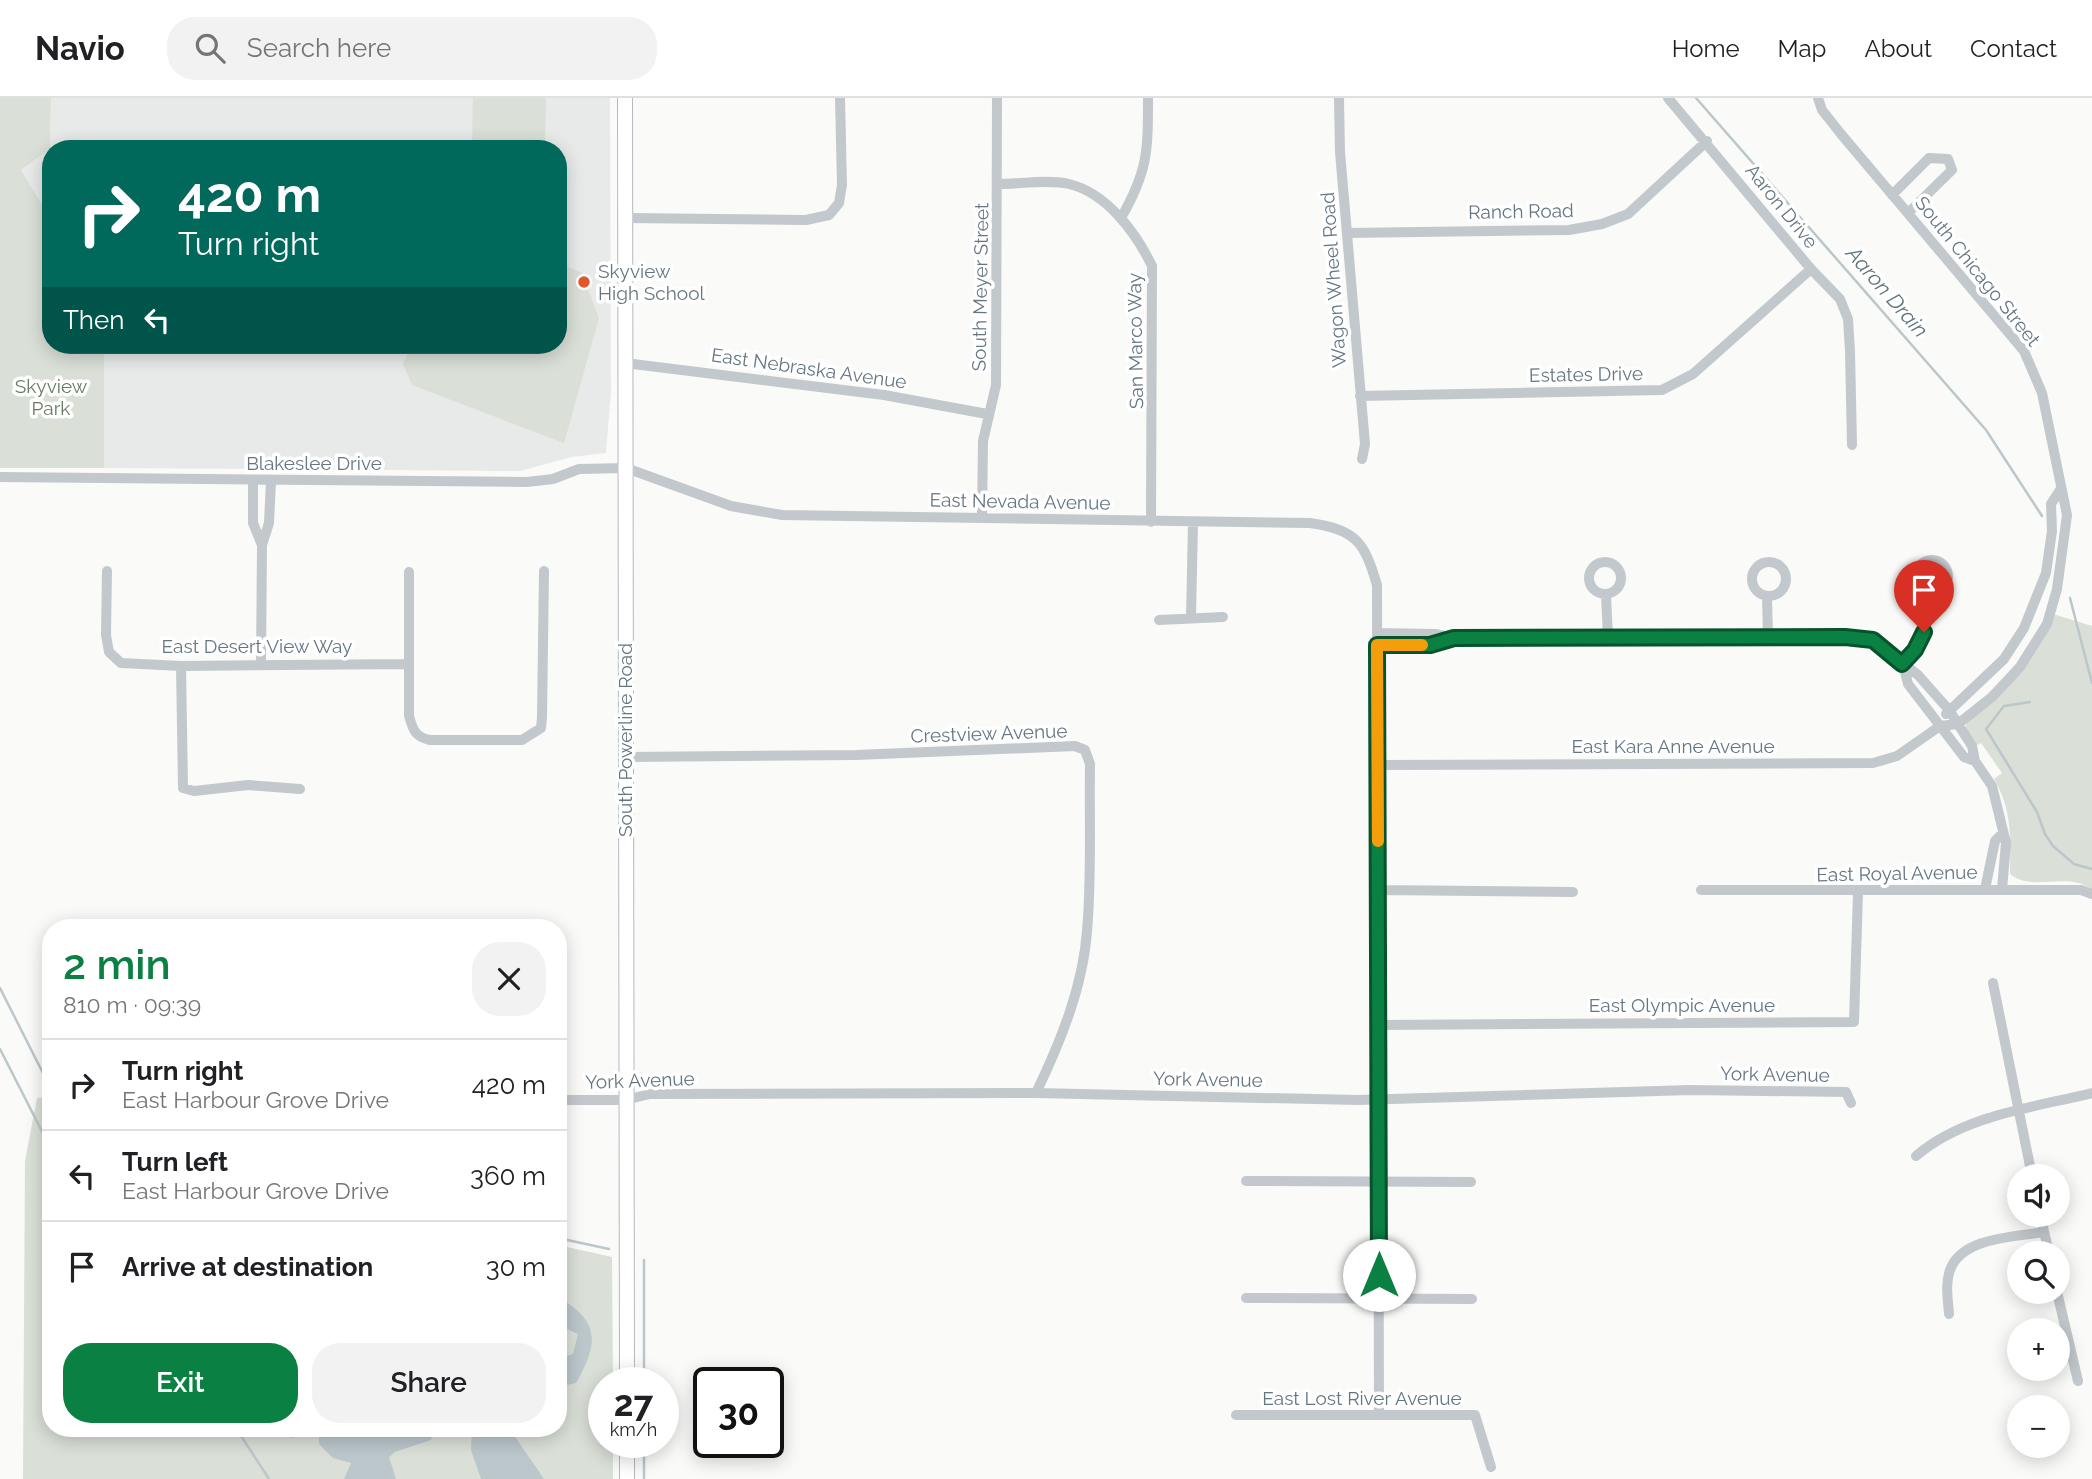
<!DOCTYPE html>
<meta charset="utf-8">
<style>
body{margin:0;font-family:Raleway,sans-serif;background:#f2f2f2;color:#202124;height:100vh;display:flex;flex-direction:column;font-size:26px;white-space:nowrap}
*{box-sizing:border-box;margin:0}
p{font-size:23px;color:#757577}
.icon{flex:none;width:38px;height:38px;fill:none;stroke:currentColor;stroke-width:2;stroke-linecap:round;stroke-linejoin:round}
.map{position:relative;flex:1;overflow:hidden}
.details{position:absolute;left:42px;top:821px;width:525px;height:518px;display:flex;flex-direction:column;background:#fff;border-radius:28px;box-shadow:0 4px 18px #0003}
.details>*{flex:none}
.top-card{position:absolute;left:42px;top:42px;width:525px;height:214px;border-radius:28px;box-shadow:0 4px 18px #0003;background:#00695c;color:#fff;overflow:hidden}
.buttons{position:absolute;left:2007px;top:1066px;display:grid;gap:14px}
.buttons a{display:grid;place-items:center;width:63px;height:63px;border-radius:50%;background:#fff;box-shadow:0 4px 18px #0003;font-size:35px}
.speed{position:absolute;left:588px;top:1269px;display:flex;gap:14px;font-size:35px;font-weight:700;text-align:center}
.speed>*{display:grid;place-content:center;width:91px;height:91px;border-radius:50%;background:#fff;box-shadow:0 4px 18px #0003;line-height:1}
.speed small{font-size:18px;font-weight:400}
.speed .limit{border:4px solid #111;border-radius:10px;background:#fff;color:#111}
.pin{position:absolute;display:grid;place-items:center;width:60px;height:60px;color:#fff;margin:-72px -30px;border-radius:50% 50% 50% 0;rotate:-45deg;box-shadow:0 0 7px #0007}
.pin .icon{rotate:45deg}
.me{position:absolute;width:77px;margin:-38px;rotate:0deg;stroke-linejoin:round;filter:drop-shadow(0 0 5px #0008)}
.turn{display:flex;align-items:center;gap:24px;height:147px;padding:0 21px;font-size:32px}
.turn .icon{width:91px;height:91px;stroke-width:2.5}
.turn b{display:block;font-size:49px;line-height:60px}
.then{display:flex;align-items:center;height:66px;padding:0 21px;background:#0003;gap:14px;font-size:26px}
.round{display:grid;place-items:center;flex:none;width:74px;height:74px;border-radius:28px;background:#f2f2f2}
.overview{display:flex;align-items:center;justify-content:space-between;height:119px;padding:0 21px}
h1{font-size:42px;font-weight:600;line-height:52px;color:#0b8043}
.cta{display:flex;gap:14px;margin-top:auto;padding:14px 21px}
.cta a{flex:1;height:80px;border-radius:28px;background:#0b8043;color:#fff;font-size:28px;font-weight:600;line-height:80px;text-align:center}
.cta a+a{background:#f2f2f2;color:#202124}
ul{padding:0;list-style:none}
li{display:flex;align-items:center;gap:21px;height:91px;padding:0 21px;border-top:2px solid #e0e0e0}
li div{flex:1}
li b{display:block;font-size:26px}
li em{font-style:normal}
header{display:flex;align-items:center;gap:42px;box-sizing:border-box;height:98px;padding:0 35px;background:#fff;border-bottom:2px solid #e0e0e0}
header strong{font-size:33px}
nav{display:flex;gap:38px;margin-inline-start:auto;font-size:24px}
.search{width:490px;height:63px;background:#f2f2f2;display:flex;align-items:center;gap:18px;box-sizing:border-box;padding:0 24px;border-radius:28px;color:#757577;font-size:26px}
.map>svg:first-child{display:block}
</style>
<header>
<strong>Navio</strong>
<div class="search"><svg class="icon" aria-label="search" viewBox="0 0 24 24"><circle cx="10" cy="10" r="6"/><path d="M15 15l6 6"/></svg>Search here</div>
<nav><a>Home</a><a>Map</a><a>About</a><a>Contact</a></nav>
</header>
<div class="map">
<svg width="2092" height="1381" viewBox="0 0 2092 1381">
<rect width="100%" height="100%" fill="#fafaf8"/>
<path fill="#e8e9e9" d="M51,0H610L611,293L606,355L572,359L520,373L104,370V247H558V51H51V121L21,72L50,51Z"/>
<path fill="#dadfd7" d="M0,0H51L50,51L21,72L51,121V247H104V370H0Z
M473,0H546L545,51H472Z
M558,164L582,175L599,220L564,345L412,287L403,266L411,247H558Z
M2053,516L2092,528V792C2069,772 2033,795 2010,776C2010,740 2013,713 1994,681L2002,675L1981,645L1974,649L1964,633L1969,620L1994,600Z
M51,998V1330H558V1147L612,1159L613,1284H604V1344H613V1381H23L25,1063L37,1000Z"/>
<path fill="#bbc7cb" d="M558,1199C600,1223 599,1245 576,1285L558,1289V1261L573,1256L578,1236L558,1227Z
M274,1330H348L363,1338L366,1330H434L431,1342L395,1354L389,1359L396,1381H344L351,1365L333,1360L319,1346V1339L311,1330L302,1331L293,1340L278,1336Z
M472,1330H509L544,1381H481L471,1352Z"/>
<g fill="none" stroke-linecap="round" stroke-linejoin="round">
<path stroke="#bbc7cb" stroke-width="2.5" d="M1696,0L1986,332L2042,418
M2070,500L2092,585
M2030,604L2004,608L1986,631L2037,714L2045,736L2053,748L2074,766L2092,771
M0,890L51,991
M0,951L51,1051
M558,1140L609,1151
M644,1284V1162
M236,1330L269,1381
M644,1344V1381"/>
<g stroke="#b3babf" stroke-width="16">
<path id="secondary" d="M625,0L627,1284
M627,1381V1344"/>
</g>
<path stroke="#c3c8cc" stroke-width="10" d="M1339,0L1340,54L1365,346L1362,361
M1668,0L1811,171L1840,201L1848,221L1850,253L1852,347
M998,86C1020,86 1048,81 1069,86C1107,95 1136,135 1152,168L1151,424
M1892,97L1929,60L1948,61L1952,72L1908,115
M625,120L806,122L829,117L839,105L842,87L840,0
M1121,120C1148,73 1148,53 1148,0
M1347,135L1569,132L1602,126L1628,116L1707,43
M625,265L884,297L987,316
M1360,298L1662,292L1693,276L1811,171
M0,379L527,384L553,381L579,371L626,370L731,408L782,417L1310,425C1356,432 1364,443 1377,487L1379,1317
M253,382V425L262,447L269,425L271,383
M982,419L983,343L996,287L997,0
M1916 478a16 16 0 1 1 32 0a16 16 0 1 1-32 0Z
M1589 480a16 16 0 1 1 32 0a16 16 0 1 1-32 0Z
M1752 481a17 17 0 1 1 34 0a17 17 0 1 1-34 0Z
M107,473L106,537L109,554L121,565L181,568L408,566
M409,474V618C413,632 415,639 430,642H522L541,630L542,619L544,473
M1606,497L1608,540
M1767,498L1768,539
M1191,519L1193,424
M1159,522L1223,519
M1377,535L1435,536L1454,540L1845,539L1873,542L1918,577L1949,612L1972,648L1975,663L1992,688L2006,745L2002,791
M1377,547H1430L1452,541
M261,565L262,447
M1903,566L1908,586L1964,659L1975,663
M1903,566C1922,544 1927,523 1933,494
M181,568L183,690L194,693L248,687L300,691
M1946,616L2004,561L2024,530L2046,475L2052,433L2051,406L2060,392
M625,659L856,657L1075,648L1085,652L1090,666C1089,721 1092,778 1087,833C1083,889 1060,945 1036,995
M1378,667L1873,665L1897,658L1940,628L1958,626L1992,599L2020,569L2047,526L2057,491L2067,417L2042,295L2024,253L1841,36L1822,12L1818,0
M1985,791L1995,743L2002,736
M1379,792L1573,794
M1701,792H2081L2092,796
M1993,885L2032,1078
M1379,927L1854,924L1858,794
M558,1002H625L650,996L1036,995L1358,1002L1691,992L1846,994L1851,1005
M1916,1058C1964,1017 2032,1010 2092,995
M1246,1083L1471,1084
M2040,1116L2049,1155
M2057,1194L2078,1283
M1246,1200L1472,1201
M1949,1216C1948,1202 1945,1186 1950,1172C1962,1139 2015,1139 2044,1134
M1236,1317H1475L1491,1369"/>
<use href="#secondary" stroke="#fff" stroke-width="14"/>
</g>
<g fill="none" stroke-linecap="round" stroke-linejoin="round">
<g stroke="#07532c" stroke-width="18">
<path id="route" d="M1379,1177L1377,547H1430L1454,540L1845,539L1873,542L1902,566L1915,552L1924,534"/>
</g>
<use href="#route" stroke="#0b8043" stroke-width="12"/>
<path stroke="#f59e0b" stroke-width="12" d="M1378,743L1377,547H1422"/>
</g>
<circle fill="#e4572e" stroke="#fff" stroke-width="2.5" cx="584" cy="184" r="7"/>
<g text-anchor="middle" stroke-width="7" stroke-linejoin="round" paint-order="stroke">
<g font-size="19" fill="#657683" stroke="#fff">
<text transform="translate(1782 108) rotate(51)" y="7">Aaron Drive</text>
<text transform="translate(1521 113) rotate(-1)" y="7">Ranch Road</text>
<text transform="translate(1978 173) rotate(51)" y="7">South Chicago Street</text>
<text transform="translate(1333 182) rotate(-94)" y="7">Wagon Wheel Road</text>
<text transform="translate(980 189) rotate(-89)" y="7">South Meyer Street</text>
<text transform="translate(1135 243) rotate(-91)" y="7">San Marco Way</text>
<text transform="translate(809 270) rotate(8)" y="7">East Nebraska Avenue</text>
<text transform="translate(1586 276) rotate(-1)" y="7">Estates Drive</text>
<text x="314" y="372">Blakeslee Drive</text>
<text transform="translate(1020 403) rotate(1)" y="7">East Nevada Avenue</text>
<text x="257" y="555">East Desert View Way</text>
<text transform="translate(989 635) rotate(-2)" y="7">Crestview Avenue</text>
<text transform="translate(625 642) rotate(-90)" y="7">South Powerline Road</text>
<text x="1673" y="655">East Kara Anne Avenue</text>
<text transform="translate(1897 775) rotate(-1)" y="7">East Royal Avenue</text>
<text x="1682" y="914">East Olympic Avenue</text>
<text transform="translate(1775 976) rotate(1)" y="7">York Avenue</text>
<text transform="translate(1208 981) rotate(1)" y="7">York Avenue</text>
<text transform="translate(640 982) rotate(-2)" y="7">York Avenue</text>
<text x="1362" y="1307">East Lost River Avenue</text>
</g>
<g font-size="19" fill="#657683" stroke="#fff" text-anchor="start">
<text x="598" y="180">Skyview<tspan x="598" dy="22">High School</tspan></text>
</g>
<g font-size="19" fill="#687a64" stroke="#fff">
<text x="51" y="295">Skyview<tspan x="51" dy="22">Park</tspan></text>
</g>
<g font-size="21" font-style="italic" fill="#60757c" stroke="#fff">
<text transform="translate(1887 194) rotate(49)" y="7">Aaron Drain</text>
</g>
</g>
</svg>
<div class="buttons">
<a><svg class="icon" aria-label="sound" viewBox="0 0 24 24"><path d="M4 9h4l5-4v14l-5-4H4zM17 9q2 3 0 6"/></svg></a>
<a><svg class="icon" aria-label="search" viewBox="0 0 24 24"><circle cx="10" cy="10" r="6"/><path d="M15 15l6 6"/></svg></a>
<a>+</a>
<a>−</a>
</div>
<div class="speed"><div>27<small>km/h</small></div><div class="limit">30</div></div>
<div class="pin" style="left:1924px;top:534px;background:#d93025"><svg class="icon" aria-label="arrive" viewBox="0 0 24 24"><path d="M6 21V4h12l-3 4 3 4H6"/></svg></div>
<svg class="me" style="left:1379px;top:1177px" viewBox="-20 -20 40 40"><circle r="19" fill="#fff"/><path d="M0-13L10 11 0 6-10 11z" fill="#0b8043"/></svg>
<div class="top-card">
<div class="turn"><svg class="icon" aria-label="right" viewBox="0 0 24 24"><path d="M7 20v-9h11M14 6l5 5-5 5"/></svg><div><b>420 m</b>Turn right</div></div>
<div class="then">Then<svg class="icon" aria-label="left" viewBox="0 0 24 24"><path d="M17 20v-9H6M10 6l-5 5 5 5"/></svg></div>
</div>
<section class="details">
<div class="overview"><div><h1>2 min</h1><p>810 m · 09:39</p></div><a class="round"><svg class="icon" aria-label="close" viewBox="0 0 24 24"><path d="M6 6l12 12M18 6L6 18"/></svg></a></div>
<ul>
<li><svg class="icon" aria-label="right" viewBox="0 0 24 24"><path d="M7 20v-9h11M14 6l5 5-5 5"/></svg><div><b>Turn right</b><p>East Harbour Grove Drive</p></div><em>420 m</em></li>
<li><svg class="icon" aria-label="left" viewBox="0 0 24 24"><path d="M17 20v-9H6M10 6l-5 5 5 5"/></svg><div><b>Turn left</b><p>East Harbour Grove Drive</p></div><em>360 m</em></li>
<li><svg class="icon" aria-label="arrive" viewBox="0 0 24 24"><path d="M6 21V4h12l-3 4 3 4H6"/></svg><div><b>Arrive at destination</b></div><em>30 m</em></li>
</ul>
<div class="cta"><a>Exit</a><a>Share</a></div>
</section>
</div>
